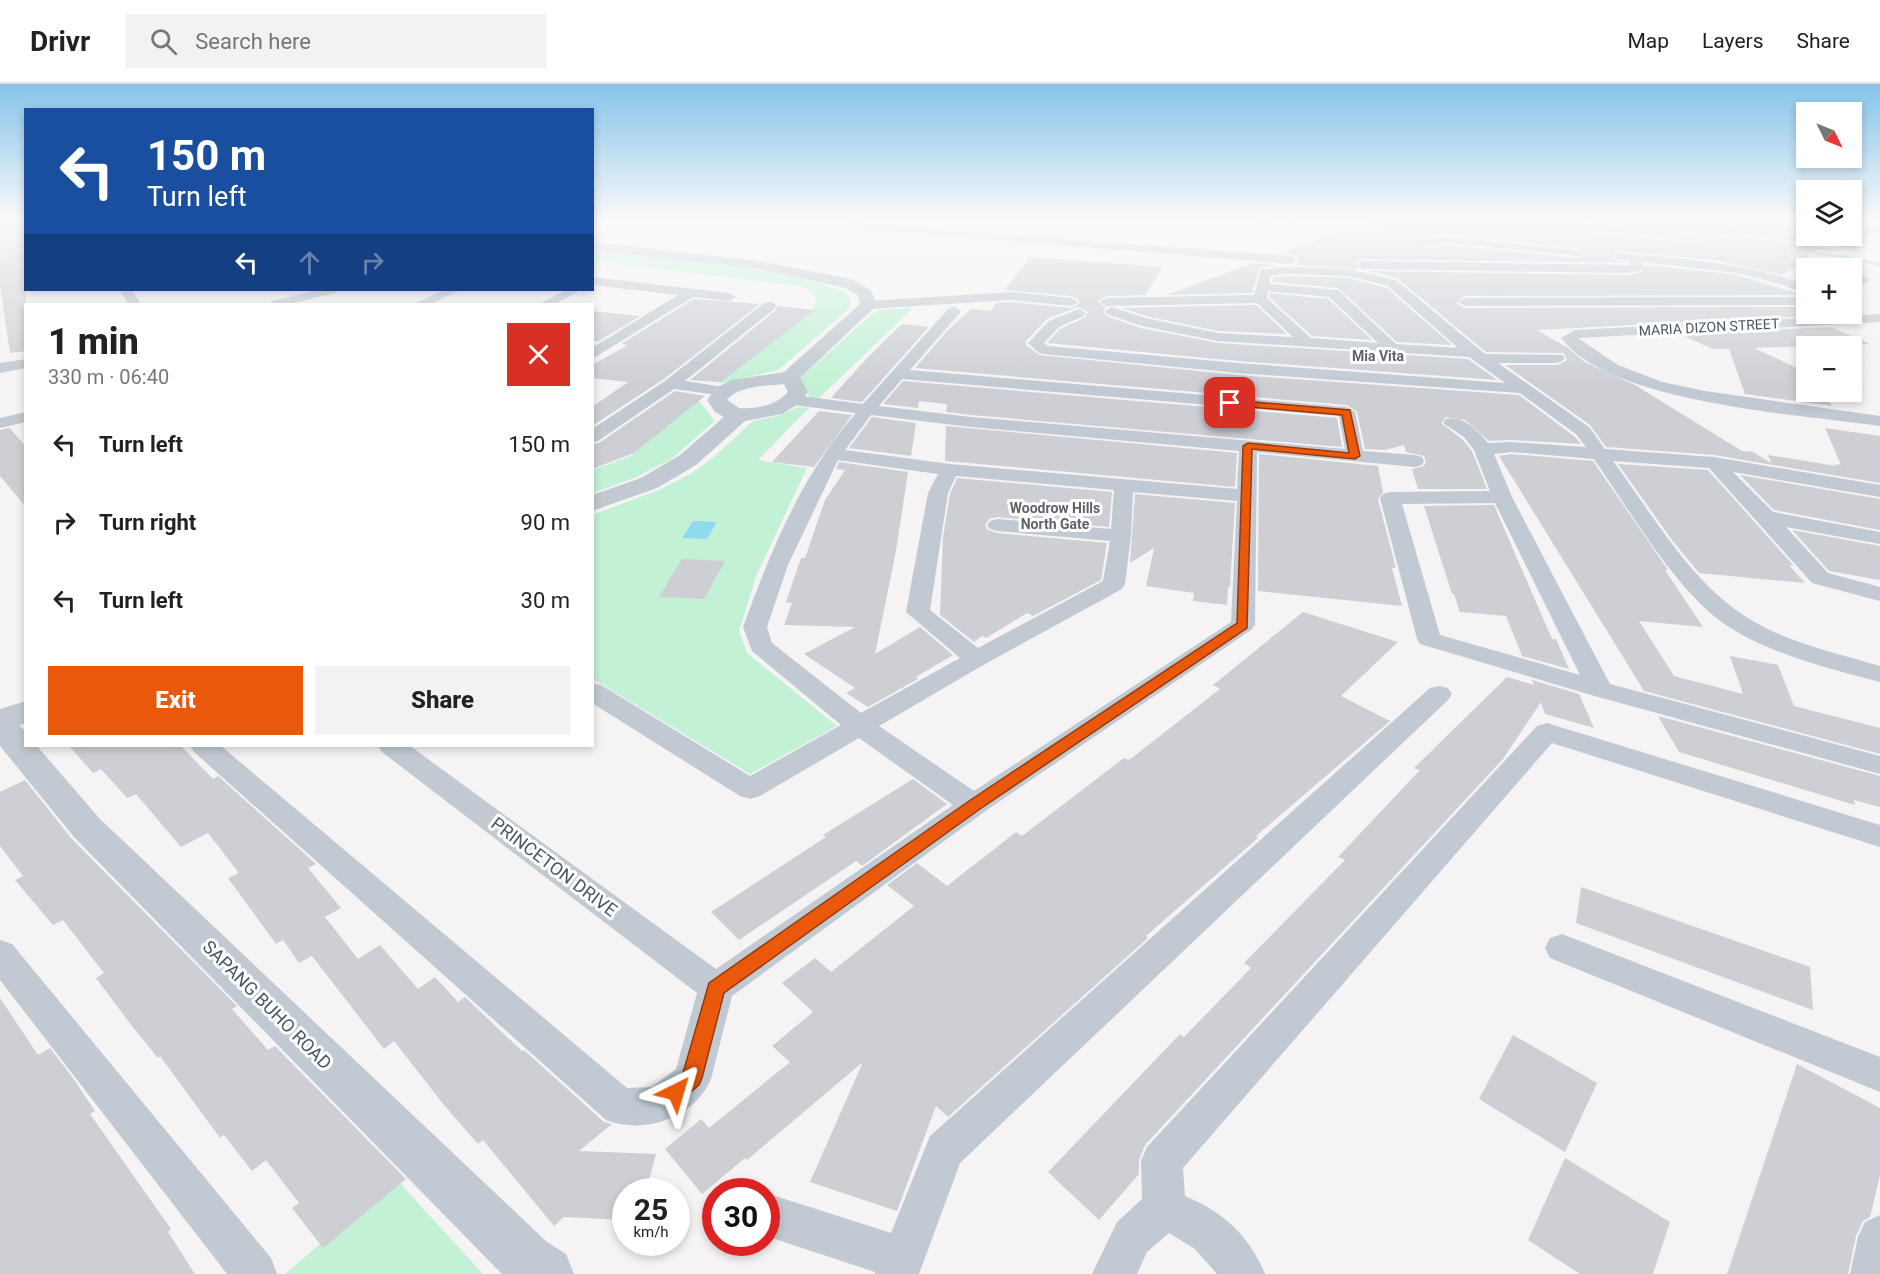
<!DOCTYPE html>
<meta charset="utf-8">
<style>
body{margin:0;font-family:Roboto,sans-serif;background:#f2f2f2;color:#222;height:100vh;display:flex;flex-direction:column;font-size:22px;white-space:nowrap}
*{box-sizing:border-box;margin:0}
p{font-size:20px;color:#767676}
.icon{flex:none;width:33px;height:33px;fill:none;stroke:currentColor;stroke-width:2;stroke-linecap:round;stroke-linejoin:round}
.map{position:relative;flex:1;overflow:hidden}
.drawer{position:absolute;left:24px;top:219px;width:570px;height:444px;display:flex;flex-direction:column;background:#fff;border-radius:0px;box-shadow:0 3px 9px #0003}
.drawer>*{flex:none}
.banner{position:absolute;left:24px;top:24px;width:570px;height:183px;border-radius:0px;box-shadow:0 3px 9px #0003;background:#1a4fa0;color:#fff;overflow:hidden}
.needle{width:39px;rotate:133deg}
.fabs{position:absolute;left:1796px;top:18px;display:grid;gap:12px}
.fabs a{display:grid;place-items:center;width:66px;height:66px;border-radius:0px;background:#fff;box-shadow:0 3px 9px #0003;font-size:30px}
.speed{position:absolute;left:612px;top:1094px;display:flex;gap:12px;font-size:30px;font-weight:700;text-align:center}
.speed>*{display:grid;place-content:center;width:78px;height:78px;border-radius:50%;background:#fff;box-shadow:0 3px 9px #0003;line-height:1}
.speed small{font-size:15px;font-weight:400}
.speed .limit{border:9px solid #d22;background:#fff;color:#111}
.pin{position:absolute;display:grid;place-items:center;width:51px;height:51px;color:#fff;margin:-26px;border-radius:12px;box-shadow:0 3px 9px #0006}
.me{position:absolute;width:66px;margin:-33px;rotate:40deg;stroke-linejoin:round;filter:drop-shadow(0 0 4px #0008)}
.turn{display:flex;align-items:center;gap:21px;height:126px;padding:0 24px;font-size:27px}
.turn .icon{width:78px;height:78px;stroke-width:2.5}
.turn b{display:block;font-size:42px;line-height:51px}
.lanes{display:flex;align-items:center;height:57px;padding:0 24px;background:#0003;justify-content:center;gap:30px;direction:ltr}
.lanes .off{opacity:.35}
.round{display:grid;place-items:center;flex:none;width:63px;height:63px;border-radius:0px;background:#f2f2f2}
.headline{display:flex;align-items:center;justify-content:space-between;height:102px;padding:0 24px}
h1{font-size:36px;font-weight:800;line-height:45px}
.cta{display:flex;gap:12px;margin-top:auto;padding:12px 24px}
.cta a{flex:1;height:69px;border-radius:0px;background:#ea580c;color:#fff;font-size:24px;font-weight:800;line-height:69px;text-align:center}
.cta a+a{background:#f2f2f2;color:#222}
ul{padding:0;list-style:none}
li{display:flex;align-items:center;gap:18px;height:78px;padding:0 24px}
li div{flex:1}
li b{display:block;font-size:22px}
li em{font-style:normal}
header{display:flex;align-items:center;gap:36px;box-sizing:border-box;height:84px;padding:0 30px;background:#fff;border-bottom:2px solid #e0e0e0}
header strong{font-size:28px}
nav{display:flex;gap:33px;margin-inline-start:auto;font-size:21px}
.search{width:420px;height:54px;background:#f2f2f2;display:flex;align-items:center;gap:15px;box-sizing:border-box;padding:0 21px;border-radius:0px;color:#767676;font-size:22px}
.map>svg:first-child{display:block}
</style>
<header>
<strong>Drivr</strong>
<div class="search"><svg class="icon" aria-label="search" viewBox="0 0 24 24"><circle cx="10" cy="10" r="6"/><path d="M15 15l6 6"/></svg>Search here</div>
<nav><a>Map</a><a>Layers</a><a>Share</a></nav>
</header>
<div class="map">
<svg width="1880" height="1190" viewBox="0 0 1880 1190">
<rect width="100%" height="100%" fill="#f5f3f3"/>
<path fill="#c3f1d5" d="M593,166C671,176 772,180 845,208L850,215L849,225L778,286L718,300L812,226L817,215L806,203L593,177Z
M913,224L818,315L809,314L807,305L798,296L871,231L881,226Z
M697,315L715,337L670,376L632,395L593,409V386L631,372Z
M798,323L809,324L758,376L807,384L757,490L739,547L747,569L837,642L750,690L593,595L592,431L659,406L692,389L714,373L753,337L778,332Z
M396,1095L483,1190H285Z"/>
<path fill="#90daee" d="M693,437L717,438L707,455L682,454Z"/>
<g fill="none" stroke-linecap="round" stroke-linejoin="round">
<path fill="#90daee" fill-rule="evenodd" d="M1297,134H1302L1297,139L1299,142L1342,144L1379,138L1403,139L1379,140L1342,146L1296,144L1292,139Z
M1801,166L1852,173L1880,180V182L1852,175L1799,168Z"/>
</g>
<path fill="#cdcfd5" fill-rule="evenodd" d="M0,134H26V267L10,269L0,202Z
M1387,134H1482L1489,139L1688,158L1738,152L1837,165L1836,167L1819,165L1782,191L1714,176L1620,167L1615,169L1614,175L1624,179L1363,175L1355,180L1359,185L1294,181L1299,177L1298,174L1291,170L1281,169L1336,149L1387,144ZM1448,151L1578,164L1586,170L1578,174L1448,161L1429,164L1421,160L1432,152Z
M1554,134H1806V150L1719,139L1712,144L1688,148Z
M1030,173L1163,183L1145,211L1107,212L1098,217L1106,224L1103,226L1106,232L1141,244L1218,259L1468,275L1497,296L1238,277L1047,259L1060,245L1086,233L1088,228L1078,223L1047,235L1026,257V261L1039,271L1238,291L1519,311L1575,353L1581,360L1511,356L1489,357L1465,336L1446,333L1441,339L1462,355L1472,367L1487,405H1418L1412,385L1424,382L1426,378L1424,372L1406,368L1404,361L1385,366L1365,365L1357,328L1347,321L915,284L949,245L971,225L991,227L996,219L1010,218L1071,224L1079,220V216L1071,212L1005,206Z
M1253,179L1282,182L1260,183L1252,209L1167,211Z
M1645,181L1738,191L1802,211L1465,212L1456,219L1465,224L1806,223V230H1844L1537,246L1568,264L1585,278L1635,301L1742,367L1753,368L1771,379L1768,371L1836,382L1835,380L1841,381L1825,344L1880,352V399L1714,371L1606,363L1590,341L1505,281H1558L1567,276L1564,269L1486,268L1397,194L1368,187L1628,191L1642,188Z
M1294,192L1348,194L1387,204L1452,261L1397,258L1338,204L1272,198L1273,193Z
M1270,209L1328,215L1372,256L1312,252L1269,213Z
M694,215L760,220L664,295L592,342V323L628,298L592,294V281L628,261L621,260Z
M1256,221L1287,250L1218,247L1146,232L1122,224Z
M778,222L815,226L721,298L690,296L775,227Z
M592,227L640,232L599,257H592Z
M902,240L929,243L862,318L831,314L867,274Z
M1831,243L1870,260L1754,264L1806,288V308H1824L1832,322L1745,310L1729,265H1713L1682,251Z
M903,297L1337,334L1342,363L971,331L946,328L947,320L919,317L918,324L883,320Z
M675,307L705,312L634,369L592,385V360L599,359Z
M819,327L852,331L814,383L772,378Z
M872,333L916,339L911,372L849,364Z
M946,342L1237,369L1235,403L945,377Z
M10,344L26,363V423L0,392V346Z
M1259,370L1378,382L1383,408L1378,415L1396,484H1392L1402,522L1258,507Z
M1511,370L1593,377L1668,486H1665L1703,543L1639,537L1674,592L1743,610L1730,572L1778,581L1794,622L1880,644V670L1644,607L1499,372Z
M839,378L908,388L896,467L875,570L920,543L953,571L916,593L918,595L868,623L846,609L855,604L804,570L855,543L784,541L792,519L786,518L801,474H805L825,416L845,386L836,385Z
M1618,380L1708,386L1794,482L1789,481L1805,499L1699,489L1672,456Z
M1740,391L1880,415V446L1774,426Z
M957,394L1112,408L1109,443L997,433L989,435L985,441L988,446L997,449L1107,459L1101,496L1033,532L1027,529L986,554L982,552L974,558L940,531L943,453L950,410Z
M1135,410L1235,419L1230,503H1228L1227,521L1193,517L1194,509L1146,502L1154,464L1130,479Z
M1494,421L1552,555H1556L1569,585L1522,572L1506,532L1460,528L1454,510H1452L1424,422Z
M1792,446L1880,462V496L1829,487Z
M682,475L725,477L704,515L659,513Z
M1303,528L1398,558L1341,612L1390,637L1256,752L1258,754L1146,852L1148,854L948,1033L936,1022L897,1127L810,1098L863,978L747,1076L745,1074L702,1110L665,1065L701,1035L709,1044L790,978L772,962L813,928L782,899L815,874L831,888L914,822L887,801L917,779L947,802L1016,748L1022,752L1124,674L1129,676L1220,605L1213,601Z
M1507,593L1534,601L1532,596L1579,610L1594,644L1545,630L1541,618L1503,675L1145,1061L1139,1076V1090L1099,1136L1048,1088L1180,950L1184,953L1251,884L1244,879L1345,776L1338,773L1420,686L1414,684Z
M1658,632L1880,692V723L1854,716L1855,721L1679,668Z
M69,662H181L213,695L218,692L316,780L308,784L341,824L325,833L358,875L380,861L418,905L435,893L458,918L465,913L522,967L524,966L604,1038L612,1040L579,1067L656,1070L646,1107H626V1136L564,1133L554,1142L483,1056L478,1060L444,1021L394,957L384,965L312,872L299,879L283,856L276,860L228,794L239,789L208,749L181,763L136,710L127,714L101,685L93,689Z
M913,695L947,720L862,782L856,777L739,856L711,828L826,753L823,751Z
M25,696L72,755L237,922L232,925L268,966L275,962L406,1095L323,1164L292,1124L299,1119L266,1076L252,1087L224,1051L220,1054L160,972L158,974L132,942L96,894L104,889L63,836L53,841L15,796L23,792L0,762V708Z
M1581,803L1810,883L1813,926L1576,839Z
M0,914L38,971L50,964L73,994L95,1027L90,1030L171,1145L168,1148L195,1190H0Z
M1513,951L1597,999L1565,1068L1479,1015Z
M1797,980L1880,1024V1091L1870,1133L1863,1137L1856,1152L1848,1190H1727Z
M1565,1074L1670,1138L1653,1190H1580L1528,1156Z"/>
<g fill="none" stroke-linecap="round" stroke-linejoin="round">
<path fill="#c1cad2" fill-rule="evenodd" d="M1244,134H1277V135C1270,140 1252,139 1244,134Z
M1484,134H1527L1688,150L1715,146L1714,144L1719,141L1847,157L1854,150L1867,145V140H1875L1879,146L1862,154L1854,163L1850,164L1738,150L1688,156L1489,137Z
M856,139L1291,172L1297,176L1291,180L852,144V140Z
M1448,153L1578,166L1584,169L1578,172L1448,159L1429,162L1423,159L1433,154Z
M1620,169C1683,175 1746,178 1806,201V210L1780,200L1738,189L1641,178L1644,183L1642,186L1628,189L1363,185L1357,181L1363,177L1631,181L1628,177L1616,175V171Z
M1294,183L1348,185L1396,196L1485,270L1562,271L1565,274L1562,277L1557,279H1498L1589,343L1605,365L1714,373L1880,401V413L1733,388L1773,428L1880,448V460L1786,443L1828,489L1880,503V517L1812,499L1709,384L1613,377C1650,427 1687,492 1739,528C1779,557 1833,568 1880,582V598C1829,585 1766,569 1723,539C1674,504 1629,425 1594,375L1511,368L1494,370L1512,413L1610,600L1880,672V690L1591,611L1420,560L1417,555L1380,414L1383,410L1390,408L1490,407L1474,366L1464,353L1443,339L1446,335C1463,331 1478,347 1488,359L1511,358L1586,363L1577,351L1520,309L1238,289L1044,270L1039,269L1028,259L1049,237L1079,225L1086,229L1084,232L1059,243L1044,259L1048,262L1238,279L1505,299L1469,273L1218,257L1142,242L1107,230L1105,227L1112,223L1145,234L1218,249L1293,253L1257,219L1107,222L1100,218L1107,214L1254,211L1261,185ZM1294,190L1348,192L1388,202L1458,264L1396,260L1338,206L1269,200L1271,191ZM1268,207L1329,213L1378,259L1311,254L1267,214ZM1495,419L1580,591L1440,551L1402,420Z
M1851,192H1864L1870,196L1864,200H1851Z
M592,193L729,209L736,213L729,217L693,213L592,275V264L678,211L592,201Z
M120,206H132L141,220H128Z
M317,206H336L335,209L290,220H270L272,217Z
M444,206H460L431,220H414Z
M566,206H581L555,220H539Z
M1010,208L1071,214L1078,218L1071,222L1010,216L869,225L862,221L869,217Z
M1806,213V221L1465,222L1458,218L1465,214Z
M769,218L774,219L776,222L774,225L685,297L730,304L732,307L730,310L724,312L674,305L598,357L592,358V345L665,297L764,219Z
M954,223L961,227L959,230L910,286L1347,323L1355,328L1363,367L1415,371L1422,373L1424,377L1422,381L1415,383L1257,368L1255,541L1251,546L984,728L732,912L711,995C694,1034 645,1051 606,1036L194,668L190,662H221L627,1004L652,1003L676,985L697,909L382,668L378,662H410L716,885L953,721L859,654L760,712L750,715L740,712L592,619V599L601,601L750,692L841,641L752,567L743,543C765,483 789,422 825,369C834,355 845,342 856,329L794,321L786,316L794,311L863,320L949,224ZM902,295L1339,332L1345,365L971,333L879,322ZM871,331L971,343L1239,367L1237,405L950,380L845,366ZM838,376L938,390L928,409L906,528L960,574L861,629L772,559L767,543L788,481ZM956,392L1114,406L1111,445L997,435L990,437L987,441L990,445L997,447L1110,457L1103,497L978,564L930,526L948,409ZM1133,408L1237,417L1231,538L974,707L879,642L985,580L1122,505L1125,500L1131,452Z
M1880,230V238L1578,254L1618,281L1662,298L1705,307L1880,332V342C1799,330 1612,320 1561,254L1575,246Z
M26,275V284L0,289V279Z
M26,328V338L0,344V334Z
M1439,602L1448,604L1452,610L1448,616L960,1079L919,1190H875V1188L766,1152V1109L891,1149L930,1052L1430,604Z
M1547,639L1880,741V763L1552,659L1183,1084L1185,1112C1223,1128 1249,1151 1265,1190H1217L1195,1165L1169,1149L1147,1168L1137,1190H1092L1117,1138L1142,1115L1141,1077L1147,1063L1537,642Z
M1562,850L1880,973V1008L1550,874L1545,864L1550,854Z
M0,856L12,860L271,1174L277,1190H227L0,896Z
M1880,1131V1190H1850L1858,1153L1865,1138Z"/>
<path fill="#c1cad2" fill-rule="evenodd" d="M592,158L759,177L851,195L871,206L877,221L800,294L808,308L800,319L782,330L745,337L696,381L657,404L592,427V411L641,394L680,371L724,333L715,328L707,316L717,303L732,296L784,288L860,220L858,211L846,204L759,185L592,166ZM784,300L788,308C775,322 757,325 739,324L727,316C739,301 766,302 784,300Z
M26,617V639L19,641L26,648V662H37L100,735L547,1158L566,1170L574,1190H502L74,753L0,662V625Z"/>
</g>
<linearGradient id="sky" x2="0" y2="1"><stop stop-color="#85c3ea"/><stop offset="0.45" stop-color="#fafafa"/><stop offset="1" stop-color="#fafafa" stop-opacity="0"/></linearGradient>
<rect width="1880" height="301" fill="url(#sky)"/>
<path fill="#ea580c" stroke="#983908" stroke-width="1.5" d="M1230,316L1350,326L1360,372L1355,375L1252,365L1247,544L980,725L724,909L702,994L699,1001L683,1014L676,1017L669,1014L665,1008L669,1001L683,989L709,899L969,717L1237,539L1243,362L1248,359L1349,369L1342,331L1227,321V317Z"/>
<g text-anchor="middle" stroke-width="6" stroke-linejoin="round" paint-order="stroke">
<g font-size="14" fill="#4a5661" stroke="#fff">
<text transform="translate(1709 243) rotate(-3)" y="5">MARIA DIZON STREET</text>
</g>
<g font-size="14" font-weight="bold" fill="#5f6368" stroke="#fff">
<text x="1378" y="277">Mia Vita</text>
<text x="1055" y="429">Woodrow Hills<tspan x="1055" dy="16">North Gate</tspan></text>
</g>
<g font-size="18" fill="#4a5661" stroke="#fff">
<text transform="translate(554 783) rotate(37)" y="6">PRINCETON DRIVE</text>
<text transform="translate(267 921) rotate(45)" y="6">SAPANG BUHO ROAD</text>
</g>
</g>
</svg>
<div class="fabs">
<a><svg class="needle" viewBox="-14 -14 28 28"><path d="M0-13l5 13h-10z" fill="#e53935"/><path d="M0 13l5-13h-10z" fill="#767676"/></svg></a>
<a><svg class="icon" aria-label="layers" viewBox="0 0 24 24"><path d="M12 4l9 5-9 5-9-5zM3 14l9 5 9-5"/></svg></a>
<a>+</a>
<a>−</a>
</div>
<div class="speed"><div>25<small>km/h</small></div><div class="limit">30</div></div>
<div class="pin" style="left:1230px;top:319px;background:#d93025"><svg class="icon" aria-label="arrive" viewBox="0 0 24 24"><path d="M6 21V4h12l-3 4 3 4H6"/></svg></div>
<svg class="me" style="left:676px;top:1008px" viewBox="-20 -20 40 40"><path d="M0-17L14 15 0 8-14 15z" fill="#ea580c" stroke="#fff" stroke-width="4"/></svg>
<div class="banner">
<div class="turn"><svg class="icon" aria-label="left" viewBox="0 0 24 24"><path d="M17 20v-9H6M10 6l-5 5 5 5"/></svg><div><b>150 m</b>Turn left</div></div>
<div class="lanes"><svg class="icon" aria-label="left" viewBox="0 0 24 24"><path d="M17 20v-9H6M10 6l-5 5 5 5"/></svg><svg class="icon off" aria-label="ahead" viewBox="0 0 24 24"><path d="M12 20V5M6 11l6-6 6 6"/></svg><svg class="icon off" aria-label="right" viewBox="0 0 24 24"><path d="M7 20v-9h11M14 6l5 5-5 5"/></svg></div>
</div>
<section class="drawer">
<div class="headline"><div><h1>1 min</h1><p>330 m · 06:40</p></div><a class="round" style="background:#d93025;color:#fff"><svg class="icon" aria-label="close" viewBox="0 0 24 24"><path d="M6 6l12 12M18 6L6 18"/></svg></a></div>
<ul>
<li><svg class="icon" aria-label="left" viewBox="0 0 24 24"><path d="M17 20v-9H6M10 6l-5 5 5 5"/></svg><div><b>Turn left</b></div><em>150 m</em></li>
<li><svg class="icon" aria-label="right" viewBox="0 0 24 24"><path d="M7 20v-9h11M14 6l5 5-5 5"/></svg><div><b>Turn right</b></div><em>90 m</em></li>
<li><svg class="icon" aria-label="left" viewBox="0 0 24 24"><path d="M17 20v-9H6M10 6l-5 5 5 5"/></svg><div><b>Turn left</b></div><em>30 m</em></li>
</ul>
<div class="cta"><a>Exit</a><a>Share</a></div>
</section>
</div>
